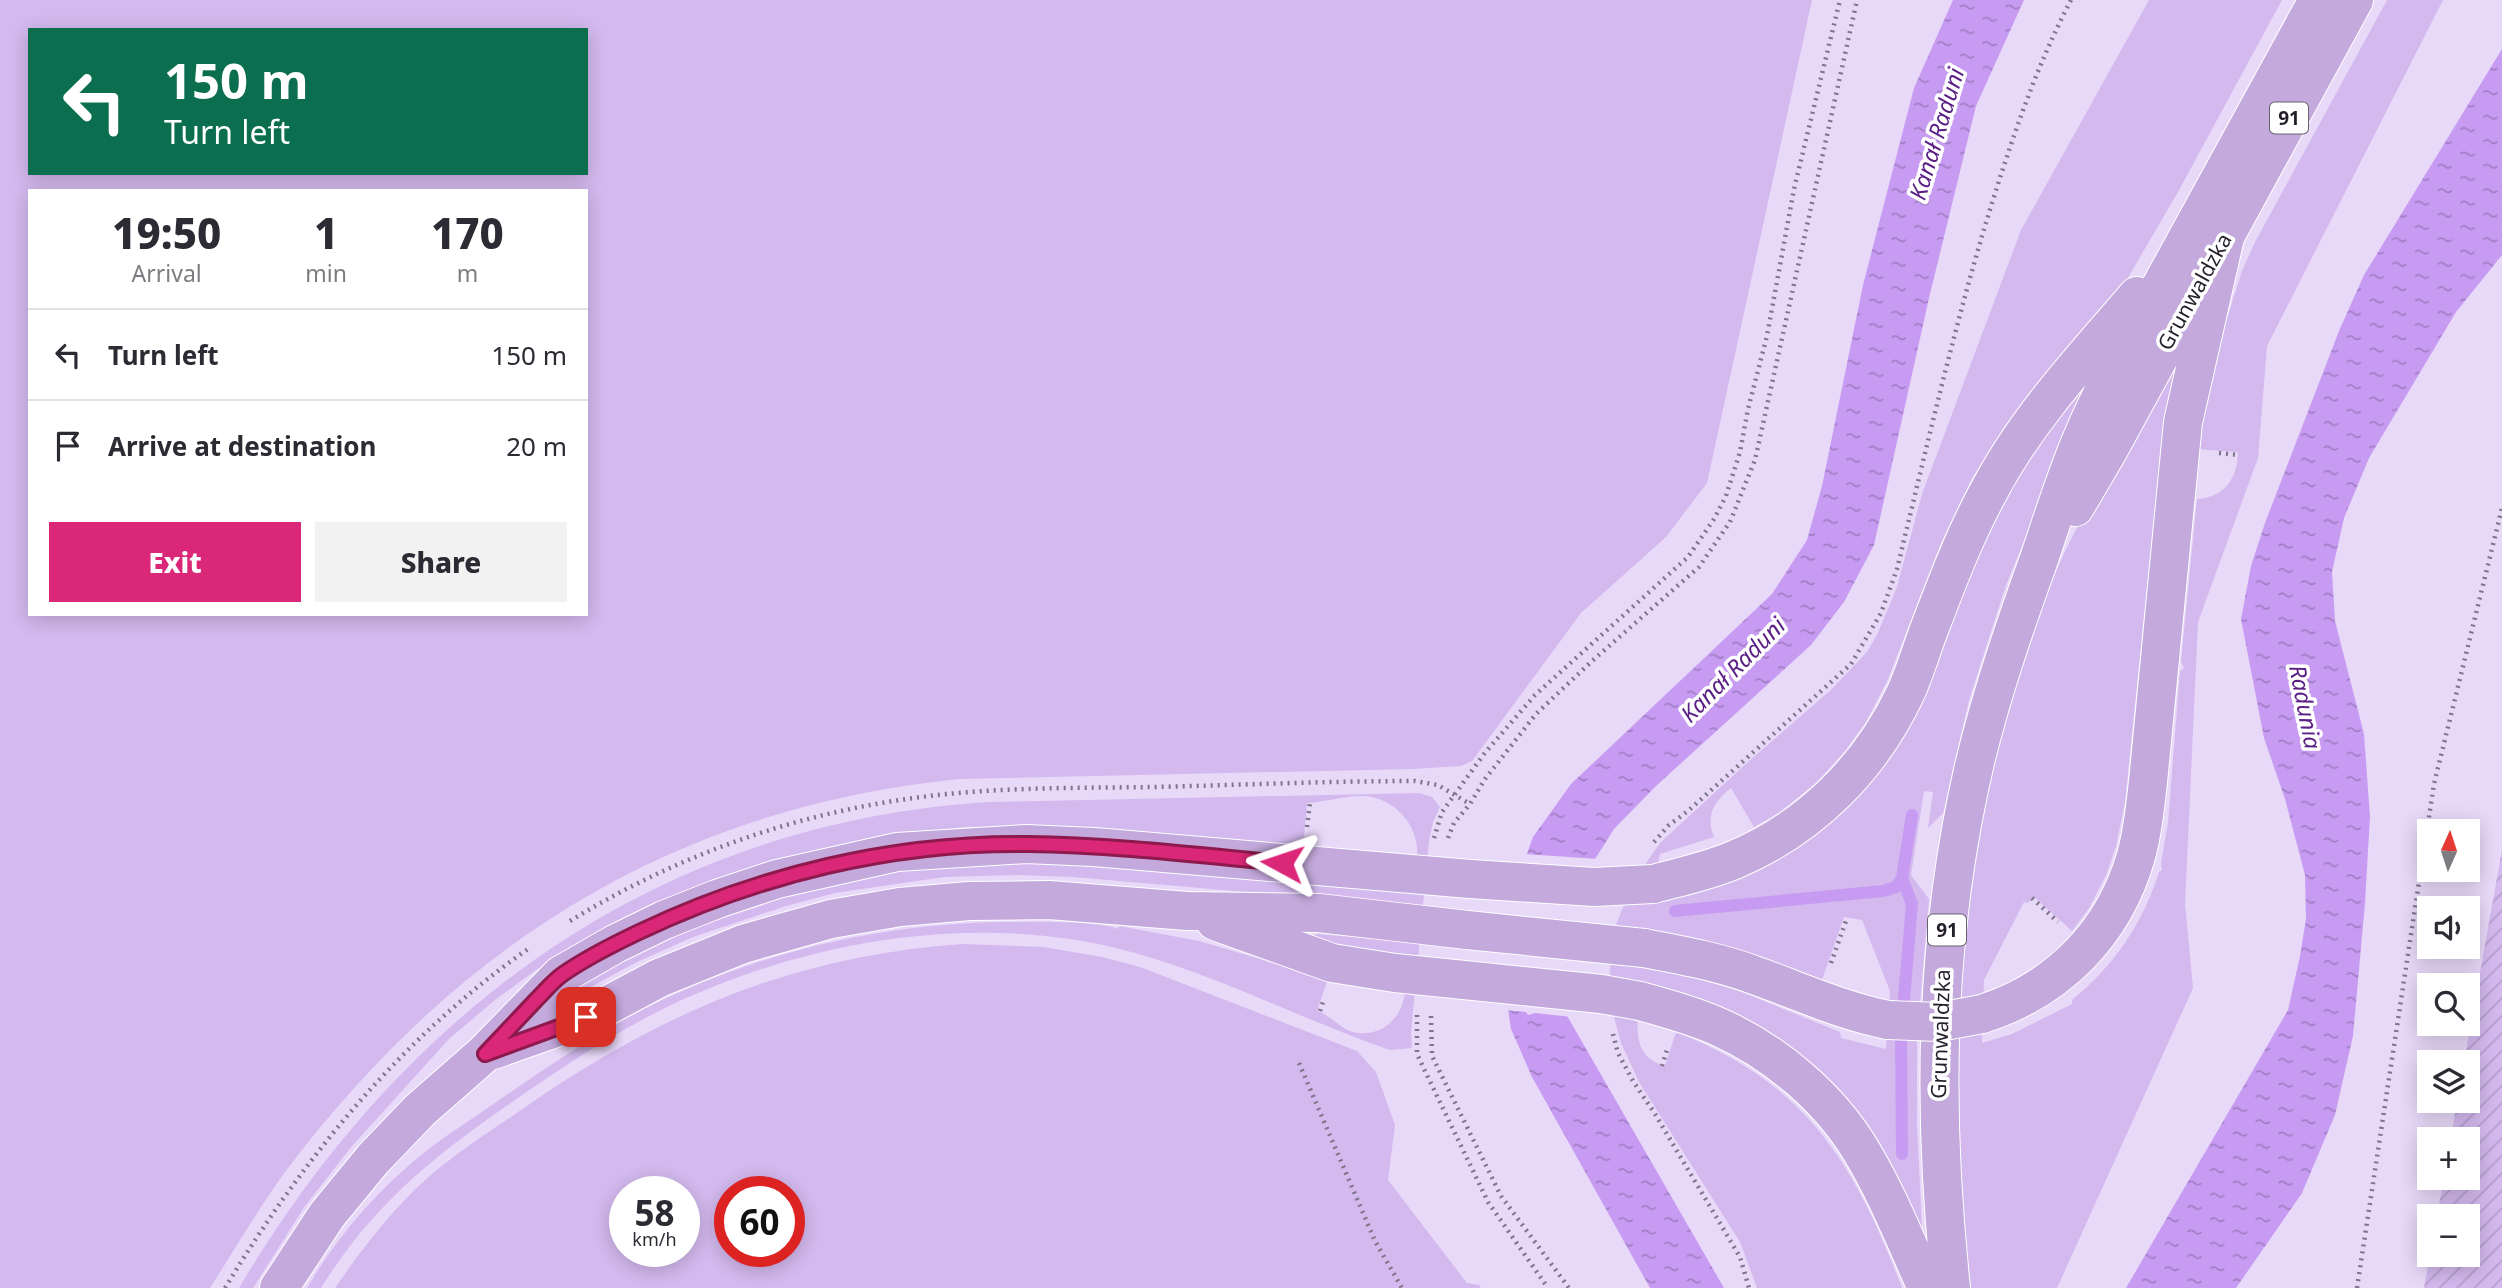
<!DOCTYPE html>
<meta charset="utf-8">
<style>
body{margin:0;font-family:"Noto Sans",sans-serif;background:#f2f2f3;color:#2b2b33;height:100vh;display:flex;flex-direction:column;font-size:26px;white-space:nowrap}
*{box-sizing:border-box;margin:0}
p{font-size:23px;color:#7c7c81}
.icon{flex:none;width:38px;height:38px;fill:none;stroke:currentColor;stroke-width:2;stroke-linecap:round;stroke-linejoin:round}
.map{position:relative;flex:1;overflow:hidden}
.sheet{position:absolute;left:28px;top:189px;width:560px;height:427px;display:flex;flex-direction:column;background:#fff;border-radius:0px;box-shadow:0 4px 18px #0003}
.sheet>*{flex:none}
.top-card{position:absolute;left:28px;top:28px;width:560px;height:147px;border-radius:0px;box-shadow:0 4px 18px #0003;background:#0b6e4f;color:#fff;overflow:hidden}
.needle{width:46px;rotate:3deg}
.controls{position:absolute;left:2417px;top:819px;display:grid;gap:14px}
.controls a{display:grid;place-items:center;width:63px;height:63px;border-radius:0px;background:#fff;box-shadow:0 4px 18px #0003;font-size:35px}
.speed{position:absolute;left:609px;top:1176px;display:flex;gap:14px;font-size:35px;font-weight:700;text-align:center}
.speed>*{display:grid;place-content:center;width:91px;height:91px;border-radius:50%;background:#fff;box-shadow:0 4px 18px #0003;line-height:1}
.speed small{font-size:18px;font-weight:400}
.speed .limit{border:10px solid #d22;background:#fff;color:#111}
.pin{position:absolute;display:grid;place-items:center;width:60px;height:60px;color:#fff;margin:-30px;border-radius:14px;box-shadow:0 4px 10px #0006}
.me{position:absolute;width:77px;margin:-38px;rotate:275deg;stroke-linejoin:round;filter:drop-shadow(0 0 5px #0008)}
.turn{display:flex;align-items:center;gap:24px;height:147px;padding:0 21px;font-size:32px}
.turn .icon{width:91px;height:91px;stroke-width:2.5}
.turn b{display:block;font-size:49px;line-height:60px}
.eta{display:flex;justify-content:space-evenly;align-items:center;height:119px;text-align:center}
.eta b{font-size:42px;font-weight:800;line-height:49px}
.cta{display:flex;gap:14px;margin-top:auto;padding:14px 21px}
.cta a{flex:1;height:80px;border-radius:0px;background:#db2777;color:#fff;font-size:28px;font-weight:800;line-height:80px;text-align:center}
.cta a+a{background:#f2f2f3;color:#2b2b33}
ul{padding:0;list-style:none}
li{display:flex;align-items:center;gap:21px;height:91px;padding:0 21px;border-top:2px solid #e1e1e2}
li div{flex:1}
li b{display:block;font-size:26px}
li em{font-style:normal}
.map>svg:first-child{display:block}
</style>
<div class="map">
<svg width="2502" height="1288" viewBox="0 0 2502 1288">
<defs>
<pattern id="garden-furrows" width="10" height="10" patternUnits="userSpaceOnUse" patternTransform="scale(1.75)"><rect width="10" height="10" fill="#d3b9ee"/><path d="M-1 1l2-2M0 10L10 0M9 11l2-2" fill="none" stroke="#b59fcc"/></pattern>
<pattern id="water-ripples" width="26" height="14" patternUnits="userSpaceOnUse" patternTransform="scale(1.75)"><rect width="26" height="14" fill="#c79bf2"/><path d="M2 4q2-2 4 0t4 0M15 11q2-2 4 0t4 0" fill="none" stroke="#a17ec4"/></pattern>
</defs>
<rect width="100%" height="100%" fill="#e8d9f9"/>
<path fill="#d3b9ee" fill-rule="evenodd" d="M0,0H1812L1707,483L1666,537L1581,613L1472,761L1461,766L1413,769L959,779C673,808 457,944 285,1172C258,1209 235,1249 210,1288H0ZM30,30H586V173H30ZM30,191H586V614H30Z
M2149,0H2282L2178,192L2126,281L2108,305L2026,397L1972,478L1941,543L1888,679L1866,722L1845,751L1817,782L1780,812L1754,827L1731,788C1714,801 1705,816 1714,837L1660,854L1649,904C1744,887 1837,840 1890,756C1902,738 1909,714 1918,693C1941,638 1962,581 1989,528C2017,472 2055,424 2092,375L2006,585L1969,700L1943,813L1928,828L1933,792L1924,791L1911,875L1929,899L1917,1038V1123L1922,1229L1921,1231L1712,1004L1680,992L1642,983C1639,1015 1626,1055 1665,1066L1676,1032C1806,1083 1854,1162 1902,1288H1757L1740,1242L1639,1082L1621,1043L1614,1017L1610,971L1612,942L1617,922L1635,879L1660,843L1748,762L1832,689L1867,652L1877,635L1897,587L1922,494L2021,230ZM1844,917L1862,920L1890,991L1886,1049L1841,1038L1840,1032L1742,992L1669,970L1645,929L1724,946L1822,980Z
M2387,0H2443L2267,346L2258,458L2198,622L2185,904L2193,988L2057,1288H1971C1941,1054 1959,805 2050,585C2084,504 2134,430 2179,354L2165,420L2161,451L2125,802L2116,846L2106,875L2089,908L2072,931L2034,897L2028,903L2024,902L1984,980L1982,1043L2012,1034L2072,1004V1000C2114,966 2143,923 2159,872L2162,870L2161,863L2168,823L2180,671L2184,668L2181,661L2197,499C2225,497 2237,479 2238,452L2196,449L2214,360L2242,271L2255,242Z
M1419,793L1432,797L1440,807L1433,822L1429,841L1411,1032L1412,1048L1390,1050C1285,1014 1181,955 1070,939C932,919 784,949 659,1011C608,1037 561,1068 515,1100C433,1157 375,1202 321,1288H307C336,1238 376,1192 420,1156C442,1138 466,1123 489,1107C534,1076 579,1045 627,1018C742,956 872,924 1003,922C1030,922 1095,920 1118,929L1119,926L1199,941L1328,979L1317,1011C1330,1015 1338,1026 1350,1031C1374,1039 1396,1025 1403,1002C1407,988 1406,972 1407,957L1340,946L1314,936L1317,934L1408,942L1280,895L1073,877L1017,875L944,877L835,893L786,906L693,937L635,963L578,994L571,993V989L660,940L751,905L863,875L961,863H1078L1088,867L1089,863L1413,892C1414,877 1418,862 1417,848C1415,820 1390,796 1362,796C1343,796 1325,802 1307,803L1303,847L1043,826L965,827L870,838L795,855L730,874L671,897L536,970L495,1000L449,1039L352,1146L305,1206L253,1288H239C405,1008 659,822 990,802Z
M963,944L1043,947L1102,957L1140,967L1357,1051L1376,1072L1395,1125L1388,1180L1467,1283L1479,1285L1481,1288H335C366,1243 400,1199 443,1165C468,1145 495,1128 521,1110C660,1013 792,956 963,944ZM625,1192H684V1251H625ZM730,1192H789V1251H730Z"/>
<path fill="url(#garden-furrows)" d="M2502,850V1288H2424L2430,1255H2468V1216H2437L2444,1178H2468V1139H2451L2457,1101H2468V1062H2464Z"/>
<path fill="url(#water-ripples)" d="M1953,0H2024L1976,106L1929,298L1874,545L1844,602L1811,645L1656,786L1614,829L1585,875L1571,909L1562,975L1566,1014L1724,1288H1650L1532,1077L1511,1029L1504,982L1515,887L1533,837L1571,784L1772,594L1807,540L1822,486L1863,285L1914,88Z
M2502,49V255L2456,312L2369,458L2344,518L2332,572L2335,621L2364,734L2370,817L2365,903L2353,1036L2335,1115L2302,1193L2236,1288H2126L2288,1010L2300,956L2306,919L2305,875L2285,799L2264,738L2241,619L2251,566L2265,523L2339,331L2364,275Z"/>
<path fill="#e8d9f9" d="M1523,854L1599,859L1588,877L1574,910L1566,975L1572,1017L1535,1013L1528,1015L1526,1012L1504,1010L1500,982L1503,932L1512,886Z"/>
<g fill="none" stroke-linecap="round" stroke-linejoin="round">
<path stroke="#c79bf2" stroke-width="12" d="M1675,911L1883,891L1896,887L1902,878
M1902,1154L1901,1034L1912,904L1902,878L1912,815"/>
<g stroke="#fff" stroke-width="40">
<path id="primary" d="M2075,507L2109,449L2354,0
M1653,884C1680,877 1708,871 1734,860C1810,828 1870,768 1905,694C1914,675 1920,654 1927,635C1946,585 1964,536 1990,489C2028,417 2085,357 2137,296
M1215,921L1332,963L1395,973L1464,980
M1644,948C1681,955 1719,962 1754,975C1799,991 1842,1011 1888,1020
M1640,1001C1668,1009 1695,1016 1721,1028C1776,1053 1829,1098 1860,1149C1887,1193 1906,1242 1927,1288
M1982,1014C2058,990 2114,933 2136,856C2143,832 2145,807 2148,782L2183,422L2225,237
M493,1050L586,1017L659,978L743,944L831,919L900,907L969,901L1049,900L1187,911L1319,913L1467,930
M279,1288L327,1215L373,1159L420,1110L485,1053L561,975L615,944L664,920L717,899L777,879L897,852L1026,844L1094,847L1470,879
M1951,1288C1932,1110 1934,937 1975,762C1992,692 2015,626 2039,559C2053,518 2066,475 2083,436C2106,381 2138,329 2166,277C2216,185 2267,93 2318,0"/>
</g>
<path stroke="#7f758a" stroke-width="4.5" stroke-dasharray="2 5" stroke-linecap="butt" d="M2219,453L2239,455
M1307,827L1310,803
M1434,838L1442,812L1484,754L1535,695L1688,557L1714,519L1726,496L1740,452L1748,409L1767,336L1794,189L1840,0
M1448,838L1454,823L1470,804L1485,779L1536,714L1592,661L1699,567L1730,522L1755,460L1857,0
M1654,842L1669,825L1688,811L1851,664L1881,613L1897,569C1927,446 1955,323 1992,203C2014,133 2037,65 2071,0
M2032,898L2058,922
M570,921C682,852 808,809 938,795C1010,787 1083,788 1155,787C1242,785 1328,781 1415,781L1438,785L1470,804
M1831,963L1847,918
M1320,1011L1324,999
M1417,1015V1054L1424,1069L1488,1202L1548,1288
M1431,1016L1432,1056L1501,1196L1569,1288
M1613,1034L1618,1053L1633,1081L1655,1114L1740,1257L1749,1288
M1299,1063L1375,1241L1402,1288
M1662,1066L1667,1050
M225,1288C304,1157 402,1037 528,949
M2357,1288L2434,784L2502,508"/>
<use href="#primary" stroke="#c3a9dc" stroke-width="38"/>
<g stroke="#fff" stroke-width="40" stroke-linecap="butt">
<path id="primary-bridge" d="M1470,879L1594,887L1653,884
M1467,930L1644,948
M1464,980L1601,994L1640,1001
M1888,1020L1939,1022L1982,1014"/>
</g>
<use href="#primary-bridge" stroke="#c3a9dc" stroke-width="38"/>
</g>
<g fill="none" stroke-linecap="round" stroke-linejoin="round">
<g stroke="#8e194d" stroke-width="18">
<path id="route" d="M586,1017L485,1054C502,1036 519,1018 536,1000C545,991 553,981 563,974C586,958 612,945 637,933C758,875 893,842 1028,844C1112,845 1197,855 1282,863"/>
</g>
<use href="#route" stroke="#db2777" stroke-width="12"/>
</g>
<g text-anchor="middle" stroke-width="7" stroke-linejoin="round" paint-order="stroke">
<g fill="#fff" stroke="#66626b" stroke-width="2">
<rect x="2270" y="102.5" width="38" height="31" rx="5"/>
<rect x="1928" y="914.5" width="38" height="31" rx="5"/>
</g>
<g font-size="19" font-weight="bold" fill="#251f2b">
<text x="2289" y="125">91</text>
<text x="1947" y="937">91</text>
</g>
<g font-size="21" fill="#251f2b" stroke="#fff">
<text transform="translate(2195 292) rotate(-61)" y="7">Grunwaldzka</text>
<text transform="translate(1941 1034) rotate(-88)" y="7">Grunwaldzka</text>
</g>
<g font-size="23" font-style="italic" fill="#5b2085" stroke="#fff">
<text transform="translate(1937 134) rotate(-73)" y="8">Kanał Raduni</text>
<text transform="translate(1733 670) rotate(-45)" y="8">Kanał Raduni</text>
<text transform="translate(2305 707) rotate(79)" y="8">Radunia</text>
</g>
</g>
</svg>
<div class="controls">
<a><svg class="needle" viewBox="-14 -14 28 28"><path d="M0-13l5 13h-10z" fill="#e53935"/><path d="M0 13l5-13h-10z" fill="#7c7c81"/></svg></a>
<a><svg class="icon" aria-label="sound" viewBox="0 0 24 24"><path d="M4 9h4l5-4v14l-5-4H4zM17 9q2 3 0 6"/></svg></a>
<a><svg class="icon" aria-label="search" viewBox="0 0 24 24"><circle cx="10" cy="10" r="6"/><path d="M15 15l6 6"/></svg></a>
<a><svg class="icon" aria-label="layers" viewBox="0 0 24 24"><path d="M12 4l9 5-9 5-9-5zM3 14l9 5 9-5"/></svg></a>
<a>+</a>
<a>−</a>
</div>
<div class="speed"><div>58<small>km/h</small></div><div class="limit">60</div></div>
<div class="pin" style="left:586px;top:1017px;background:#d93025"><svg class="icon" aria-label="arrive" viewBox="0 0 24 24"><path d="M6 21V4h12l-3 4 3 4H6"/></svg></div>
<svg class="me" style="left:1282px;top:863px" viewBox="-20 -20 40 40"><path d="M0-17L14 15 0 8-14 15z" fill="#db2777" stroke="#fff" stroke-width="4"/></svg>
<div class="top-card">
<div class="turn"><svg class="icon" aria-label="left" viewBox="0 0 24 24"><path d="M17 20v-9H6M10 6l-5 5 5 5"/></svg><div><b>150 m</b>Turn left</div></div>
</div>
<section class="sheet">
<div class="eta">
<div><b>19:50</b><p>Arrival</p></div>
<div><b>1</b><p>min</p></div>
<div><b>170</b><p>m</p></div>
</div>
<ul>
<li><svg class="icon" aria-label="left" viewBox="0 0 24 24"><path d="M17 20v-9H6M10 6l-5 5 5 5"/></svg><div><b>Turn left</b></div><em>150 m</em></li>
<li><svg class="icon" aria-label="arrive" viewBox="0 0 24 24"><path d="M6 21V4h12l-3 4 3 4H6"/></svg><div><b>Arrive at destination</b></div><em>20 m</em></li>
</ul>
<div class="cta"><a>Exit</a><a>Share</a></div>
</section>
</div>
